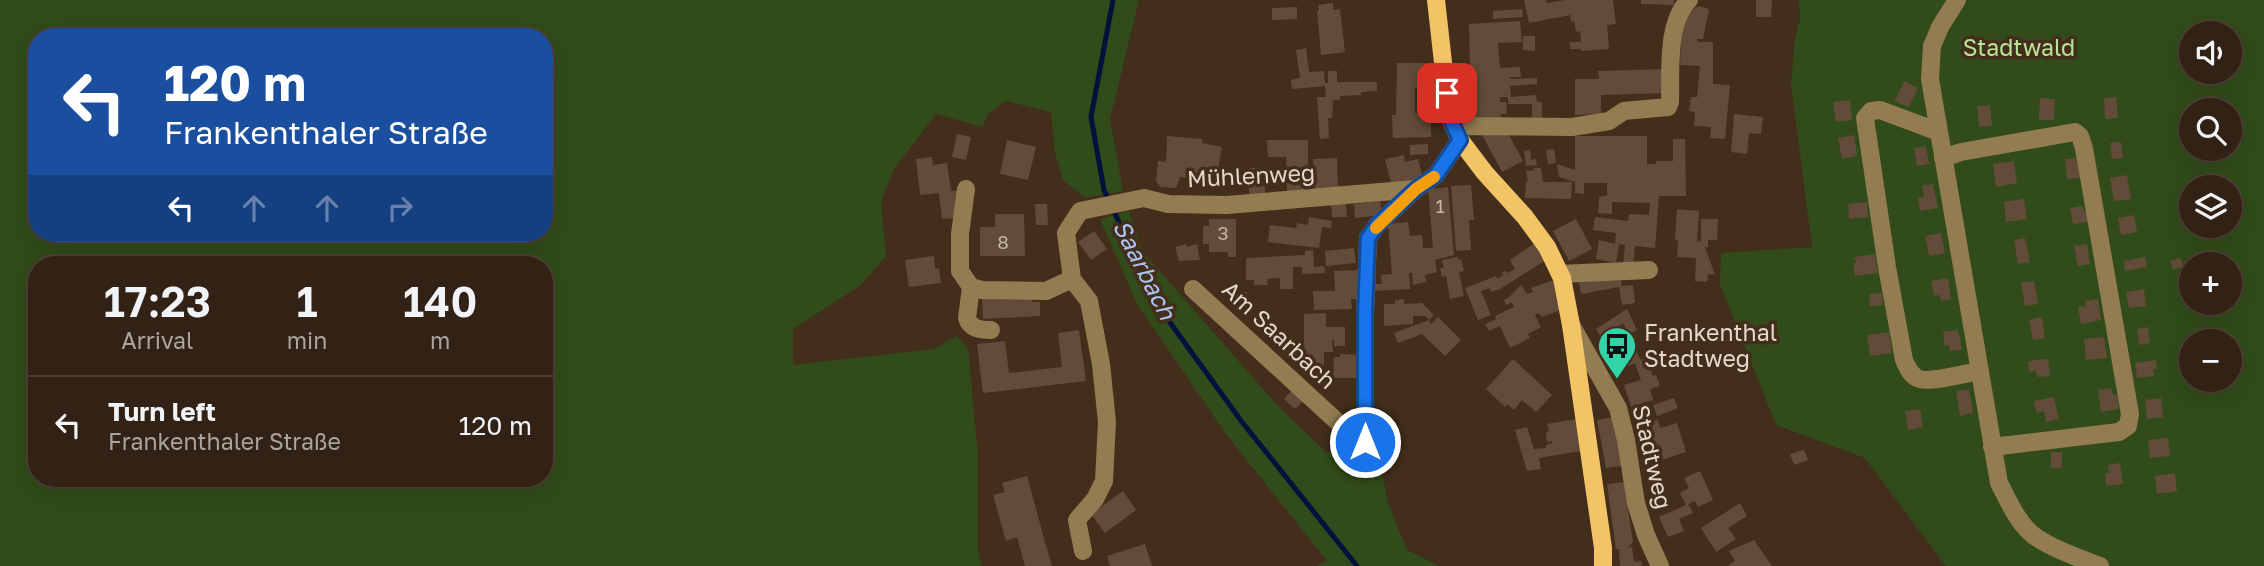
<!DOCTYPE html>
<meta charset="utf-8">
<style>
body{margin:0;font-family:"Golos Text",sans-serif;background:#3d2f22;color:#f1f3f6;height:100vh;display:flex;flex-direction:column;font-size:26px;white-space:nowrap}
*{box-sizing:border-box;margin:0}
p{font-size:23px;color:#a8a4a0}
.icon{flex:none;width:38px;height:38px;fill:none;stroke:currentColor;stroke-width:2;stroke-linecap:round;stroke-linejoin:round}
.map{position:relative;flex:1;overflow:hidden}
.drawer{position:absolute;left:28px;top:256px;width:525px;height:231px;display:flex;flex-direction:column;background:#322215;border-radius:28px;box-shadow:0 7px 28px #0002,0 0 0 2px #4d3f34}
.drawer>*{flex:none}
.banner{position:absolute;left:28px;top:28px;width:525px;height:214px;border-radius:28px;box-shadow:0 7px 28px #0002,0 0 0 2px #4d3f34;background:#1a4fa0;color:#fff;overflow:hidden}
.buttons{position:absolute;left:2179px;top:21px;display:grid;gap:14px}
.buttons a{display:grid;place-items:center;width:63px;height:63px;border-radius:50%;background:#322215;box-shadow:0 7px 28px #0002,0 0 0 2px #4d3f34;font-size:35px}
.pin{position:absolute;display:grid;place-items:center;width:60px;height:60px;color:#fff;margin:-30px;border-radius:14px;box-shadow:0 4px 10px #0006}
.me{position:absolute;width:77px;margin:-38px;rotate:0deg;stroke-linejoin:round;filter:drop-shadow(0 0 5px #0008)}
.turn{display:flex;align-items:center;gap:24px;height:147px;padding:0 21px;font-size:32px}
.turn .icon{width:91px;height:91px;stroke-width:2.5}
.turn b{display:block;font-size:49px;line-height:60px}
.lanes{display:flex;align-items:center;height:66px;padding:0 21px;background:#0003;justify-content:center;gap:35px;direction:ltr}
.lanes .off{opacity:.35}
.eta{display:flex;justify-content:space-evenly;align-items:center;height:119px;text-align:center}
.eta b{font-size:42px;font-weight:600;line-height:49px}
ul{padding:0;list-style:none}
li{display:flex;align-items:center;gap:21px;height:98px;padding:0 21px;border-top:2px solid #4d3f34}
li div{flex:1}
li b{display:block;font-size:26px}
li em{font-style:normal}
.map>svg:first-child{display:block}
</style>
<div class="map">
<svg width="2264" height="566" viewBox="0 0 2264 566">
<rect width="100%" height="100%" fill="#432e1c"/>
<path fill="#314b1a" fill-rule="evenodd" d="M0,0H1139L1110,119L1123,191L1085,198L1063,180L1055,153L1051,112L1006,101L987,115L983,127L936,114L894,169L881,201L886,256L861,285L793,329V365L934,349L956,336L968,348L978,456V550L982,566H0ZM37,37H544V233H37ZM37,264H544V478H37Z
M1799,0H2264V566H1946L1865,458L1776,425L1720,285L1721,253L1812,247L1791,84L1795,38L1800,19ZM2191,33H2230V72H2191ZM2191,110H2230V149H2191ZM2191,187H2230V226H2191ZM2191,264H2230V303H2191ZM2191,341H2230V380H2191Z
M1129,211L1143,252L1278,406L1326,452L1379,456L1388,503L1407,550L1440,566H1317L1327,561L1226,434L1137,304L1100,219Z"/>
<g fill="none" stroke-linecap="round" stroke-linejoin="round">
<path stroke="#02123d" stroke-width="5" d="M1113,0L1091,117L1104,190L1158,306L1242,422L1357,566"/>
</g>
<path fill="#624c39" d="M1524,0H1546L1547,3L1565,0H1613L1616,24L1607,25L1609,49L1581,51V49H1570V42H1581L1580,31L1576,32L1574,21L1571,22L1570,15L1529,23Z
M1641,0H1674V5L1641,4Z
M1756,0H1772L1771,17H1756Z
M1333,3V10L1340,9L1345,52L1321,55L1317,11H1319L1318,5Z
M1699,6L1709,9L1703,39H1697L1698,42H1713V84L1730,85L1725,139L1710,138L1711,127L1694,126L1695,112L1689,111L1691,97H1697L1700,66L1680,65L1681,39L1688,12Z
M1297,7V19L1272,20V8Z
M1522,9L1523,17L1493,19V11Z
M1520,21L1522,42L1498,43L1500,68L1520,67L1521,77H1510V79L1537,78V84L1510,86L1511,97L1536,95L1537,102H1542V118H1532V104H1508V97H1500V102H1506L1507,114H1501V121L1471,122L1469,24Z
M1523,36H1535V51L1523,50Z
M1306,48L1309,72L1324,71L1325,83H1328V71H1337V82H1377V91L1361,92V95L1340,96V100H1333L1332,118H1328L1329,138L1320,139L1317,97H1326L1325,86L1292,89L1291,80L1300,78L1296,50Z
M1397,63H1429L1430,87L1415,88V113H1431V137L1393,138L1392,115H1396Z
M1666,69L1667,93L1601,95V114L1575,115V79H1599L1598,71Z
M1904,81L1918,88L1909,107L1895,101Z
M2116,97L2118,118L2105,119L2104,98Z
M2040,98L2055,99L2054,120H2039Z
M1850,100L1852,120L1836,122L1833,102Z
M1990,105L1992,126L1979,127L1977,106Z
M1734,114L1763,117L1761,134L1749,133L1747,154L1731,152Z
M1481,133H1508L1523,161L1502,172Z
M957,134L971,137L966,160L952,157Z
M1854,135L1857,156L1842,159L1838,138Z
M1167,136L1202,139V143L1222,147L1216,180L1180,177L1176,188L1160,187L1156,181L1158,161L1166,162Z
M1575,136H1647V164H1656V161H1673V139H1685L1686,196H1659L1655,248L1635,246L1633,267L1623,266L1625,245L1619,244L1616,263L1596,259L1599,240L1615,244L1616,233L1593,230L1595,217L1628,221L1629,214L1649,215L1650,203L1612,202V214L1598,213L1599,197L1607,195V183H1584V194L1575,193V182L1559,177L1557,164L1575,170Z
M1007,140L1036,147L1028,180L1000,174Z
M1267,140H1308V192H1287L1286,157H1268Z
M2121,142L2123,158L2112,159L2110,143Z
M1428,144V154L1410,155V145Z
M1926,146L1929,164L1917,166L1914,148Z
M1554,149L1556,163L1548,164L1546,150Z
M1530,150L1531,160L1536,159L1537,165L1526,166L1524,151Z
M1404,155L1405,162L1418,159L1423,178L1392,186L1385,159Z
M932,157L933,165L947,163L951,191L960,190L955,218L942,219L939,193L920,195L916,159Z
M1337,158L1338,188L1315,189L1313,159Z
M2078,158L2080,178L2067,179L2065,159Z
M2014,161L2017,183L1996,187L1993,164Z
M1249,168H1265V194H1249Z
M1534,168H1541L1543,182H1572L1571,199L1525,198L1526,181L1528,182L1526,171L1535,170Z
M2127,175L2131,199L2114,201L2110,178Z
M1933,184L1938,208L1920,211L1918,198L1924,197L1922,186Z
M1471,185L1474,220H1469L1471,250L1456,251L1451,186Z
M1448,187L1454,255L1435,260L1437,272L1425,275L1426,282L1413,285L1412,273H1409L1410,289L1371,291V284H1382L1381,275L1392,274L1388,224L1408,222L1410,236L1422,235L1423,248H1433L1428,189Z
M2024,199L2027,219L2006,222L2004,202Z
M1380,201L1382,215L1355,218L1354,204Z
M1867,202L1868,217L1849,219L1848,204Z
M1346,203L1347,217H1332L1331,204Z
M1035,204H1047L1048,225H1036Z
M2083,206L2084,212L2089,211L2091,221L2073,224L2070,208Z
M1677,209L1699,211L1697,241L1701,242V219H1718L1717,240H1708V247H1705L1715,275L1708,274L1707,282L1695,281L1696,258L1677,257L1678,240H1675Z
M995,214H1024L1025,256H980V227H995Z
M2134,215L2137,232L2121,235L2118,218Z
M1309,217L1332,221L1331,228L1322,227L1319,248L1268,242L1270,225L1296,228L1297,223L1308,225Z
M1209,219H1236V257H1228V252H1209V244H1203V226H1209Z
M1576,219L1592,249L1569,261L1553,231Z
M1094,231L1107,249L1091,260L1078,242Z
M1941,233L1945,253L1929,256L1925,236Z
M2025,238L2030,262L2018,264L2014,240Z
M1535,243L1546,260L1500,289L1491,292L1489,288L1481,291L1491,315L1478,320L1465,288L1496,276L1497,279L1503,275L1502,273L1505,271L1507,273L1515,269L1510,260Z
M1186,244L1187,247L1197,244L1200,260L1179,261L1175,247Z
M2087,244L2090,264L2078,266L2074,246Z
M1354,248L1356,263L1326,266L1325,251Z
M1313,250L1314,267L1324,266L1325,273L1302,274V267H1293V289H1280V278L1267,279L1268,285H1254V280H1246V258L1305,255V251Z
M1875,254L1878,273L1855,276L1853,263H1856L1855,257Z
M934,256L935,269L939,268L941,283L909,287L905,260Z
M1458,257V260L1461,259L1464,271L1459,272L1464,296L1450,299L1446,276L1442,277L1440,268H1444L1442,260Z
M2145,257L2147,267L2125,271L2124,261Z
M2181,258L2183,267L2173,270L2170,261Z
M1361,270V299H1351L1352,309L1314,310L1313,291H1335L1334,271Z
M1602,273L1604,281L1620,274L1622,286L1633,285L1635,303L1622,305L1619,287L1581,294L1578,277Z
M1948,278L1951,299L1941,301L1940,295L1934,296L1931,281Z
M1554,280L1564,309L1541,317L1539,313L1535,315L1541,327L1528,334L1530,338L1510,348L1500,326L1489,331L1485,324L1496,319L1495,316L1514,307L1512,302L1506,305L1504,300L1509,297L1521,285L1527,294L1533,292L1531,288Z
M2034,281L2038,304L2025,306L2021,283Z
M2144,289L2146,306L2129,308L2126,292Z
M1231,292H1247L1246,302H1231Z
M1882,293L1883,305L1870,306L1869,294Z
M1031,296L1032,302H1040V316L983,319L982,299Z
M1404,299V304L1422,303L1434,315L1429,320L1425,316H1413V324L1384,326V304H1395V300Z
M2098,299L2101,320L2081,324L2078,307L2086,306L2085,301Z
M1627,309L1637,330L1629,334L1623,323L1618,327L1624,336L1607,347L1596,329Z
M1326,313V327H1345V346H1334V340H1332L1333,352H1324V366L1304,367V354H1299V348H1304V314Z
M1438,317L1461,340L1445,356L1422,334L1398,343L1394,333L1429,320L1431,324Z
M2042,317L2045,338L2033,340L2029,320Z
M2148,327L2150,343L2139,345L2137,329Z
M1079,330L1086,381L983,393L977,344L1005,341L1009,373L1062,367L1058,333Z
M1958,330L1962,350L1950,351L1949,345L1945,346L1943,332Z
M1889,332L1892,353L1870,356L1867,335Z
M2104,337L2107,358L2086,360L2084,339Z
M1629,339L1641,360L1646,357L1653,376L1656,375L1660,386L1650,389L1653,400L1639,404L1641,410L1633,413L1624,385L1641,380L1635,363L1617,372L1606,352Z
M1340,354L1362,355V378H1333L1334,357H1340Z
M1513,359L1552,395L1536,412L1522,400L1514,410L1507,404L1505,407L1486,389Z
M2048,359L2050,376L2037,377L2036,371L2029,372L2028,361Z
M2156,360L2157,369H2153L2154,376L2137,378L2135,363Z
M2111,388L2113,395H2117L2119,409L2101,412L2098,390Z
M1969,389L1973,413L1960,416L1956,391Z
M1292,390L1303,401L1295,409L1284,399Z
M2054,397L2059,419L2046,422L2044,411L2037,413L2034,401Z
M1674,398L1678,408L1657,416L1653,405Z
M2161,398L2163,417L2147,419L2145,400Z
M1920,409L1923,427L1908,430L1905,411Z
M1613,417L1622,466L1606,468L1597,420Z
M1576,419L1581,451L1539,458L1541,469L1527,471L1515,430L1527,427L1534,449L1546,448V445L1552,443V441L1547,442L1546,432L1549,431L1547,424Z
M1658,420L1660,428L1677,423L1686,452L1658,461L1652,444L1643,447L1637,426Z
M2168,438L2170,456L2150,458L2148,440Z
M1804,450L1808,460L1794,465L1790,454Z
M2051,452H2062V468H2051Z
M2120,463L2123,484L2106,486L2105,473H2109L2108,465Z
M1700,471L1713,500L1698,507L1695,501L1688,504L1693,513L1679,519L1684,531L1668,537L1659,517L1686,505L1680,493L1689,488L1684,478Z
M2175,473L2177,491L2157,494L2155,476Z
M1027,476L1045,542L1052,566H1025L1017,537L1006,541L993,495L1005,492L1002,483Z
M1624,482L1633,542L1628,548L1632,547L1634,562L1641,561L1642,566H1620L1619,549H1616L1607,484Z
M1123,491L1136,510L1105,533L1091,514Z
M1740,503L1747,516L1728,528L1736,539L1716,552L1701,528Z
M1754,540L1772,566H1728L1735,561L1729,551Z
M1145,544L1152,566H1110L1107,556Z"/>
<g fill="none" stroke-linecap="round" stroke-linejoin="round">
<path stroke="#937c51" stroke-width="18" d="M1957,0L1940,27L1932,46L1930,79L1999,483C2008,500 2017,522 2033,535C2050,548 2079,558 2100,566
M1453,126L1572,127L1609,121L1624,111L1668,107L1670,102C1671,71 1666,23 1689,0
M1939,132L1880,110L1871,111L1865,118L1887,267L1904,360C1907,367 1910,374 1917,378C1928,384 1966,373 1980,371
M1943,158L1961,152L2075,132L2080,136L2084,148L2130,414L2128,426L2119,432L1992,447
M966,189L960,234V271L971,287L967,318C970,329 981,330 991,330
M1560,274L1649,270
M971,287L982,290L1046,291L1072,279
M1193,289L1344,428L1365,442
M1571,325L1618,408L1626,440L1636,503L1646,535L1660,566
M1365,442V314L1368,238L1378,224L1416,189L1436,175L1460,140
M1083,551L1077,520L1095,499L1104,481L1107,422L1101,364L1089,301L1072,279L1066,233L1080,211L1144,198L1168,204L1227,205L1416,189"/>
<path stroke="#f3c466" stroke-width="18" d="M1436,0L1449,116L1460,140L1485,173L1525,217L1547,247L1562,278L1571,325L1603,548V566"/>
</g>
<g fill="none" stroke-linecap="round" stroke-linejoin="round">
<g stroke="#114b97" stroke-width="18">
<path id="route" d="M1365,442V314L1368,238L1378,224L1416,189L1436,175L1460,140L1449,116L1447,93"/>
</g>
<use href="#route" stroke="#1a73e8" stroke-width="12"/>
<path stroke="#f59e0b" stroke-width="12" d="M1376,228L1416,189L1434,177"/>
</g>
<defs>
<g id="bus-pin" transform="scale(2.0125)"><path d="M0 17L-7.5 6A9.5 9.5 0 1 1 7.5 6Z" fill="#31d4a9" stroke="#432e1c"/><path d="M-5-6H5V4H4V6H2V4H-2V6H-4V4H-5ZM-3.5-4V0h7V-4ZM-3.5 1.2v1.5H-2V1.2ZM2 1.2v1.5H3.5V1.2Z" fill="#111"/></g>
</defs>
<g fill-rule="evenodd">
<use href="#bus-pin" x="1617" y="346"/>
</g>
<g text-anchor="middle" stroke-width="7" stroke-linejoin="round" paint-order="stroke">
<g font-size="19" fill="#c4b4a7">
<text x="1440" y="213">1</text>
<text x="1223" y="240">3</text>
<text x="1003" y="249">8</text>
</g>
<g font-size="23" fill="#b8e595" stroke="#432e1c">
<text x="2019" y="56">Stadtwald</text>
</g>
<g font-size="23" fill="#e5d7cc" stroke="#432e1c">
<text transform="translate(1251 176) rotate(-3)" y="8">Mühlenweg</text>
<text transform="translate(1279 335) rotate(43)" y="8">Am Saarbach</text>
<text transform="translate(1652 457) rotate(77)" y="8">Stadtweg</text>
</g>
<g font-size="23" fill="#e5d7cc" stroke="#432e1c" text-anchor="start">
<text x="1644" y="341">Frankenthal<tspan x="1644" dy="26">Stadtweg</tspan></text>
</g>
<g font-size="24" font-style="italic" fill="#abc4f1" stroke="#432e1c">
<text transform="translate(1144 270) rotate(63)" y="8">Saarbach</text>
</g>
</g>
</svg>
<div class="buttons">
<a><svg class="icon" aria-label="sound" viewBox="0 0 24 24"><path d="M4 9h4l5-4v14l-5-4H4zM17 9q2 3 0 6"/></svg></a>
<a><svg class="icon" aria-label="search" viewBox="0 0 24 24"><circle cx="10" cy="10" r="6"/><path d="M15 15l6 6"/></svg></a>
<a><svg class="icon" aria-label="layers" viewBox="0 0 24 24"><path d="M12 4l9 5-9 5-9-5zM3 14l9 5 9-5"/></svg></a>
<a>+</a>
<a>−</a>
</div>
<div class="pin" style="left:1447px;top:93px;background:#d93025"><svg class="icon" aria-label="arrive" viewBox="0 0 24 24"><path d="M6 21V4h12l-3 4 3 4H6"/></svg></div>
<svg class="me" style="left:1365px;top:442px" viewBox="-20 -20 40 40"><circle r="17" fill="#1a73e8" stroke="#fff" stroke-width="3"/><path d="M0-11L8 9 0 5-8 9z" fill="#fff"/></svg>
<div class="banner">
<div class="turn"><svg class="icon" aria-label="left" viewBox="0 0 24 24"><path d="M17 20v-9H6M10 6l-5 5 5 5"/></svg><div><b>120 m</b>Frankenthaler Straße</div></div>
<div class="lanes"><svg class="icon" aria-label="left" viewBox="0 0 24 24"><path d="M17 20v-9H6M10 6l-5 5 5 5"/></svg><svg class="icon off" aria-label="ahead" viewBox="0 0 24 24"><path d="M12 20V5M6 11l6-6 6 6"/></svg><svg class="icon off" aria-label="ahead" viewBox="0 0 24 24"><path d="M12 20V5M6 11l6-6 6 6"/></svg><svg class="icon off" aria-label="right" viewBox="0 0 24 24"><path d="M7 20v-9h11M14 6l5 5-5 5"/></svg></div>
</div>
<section class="drawer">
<div class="eta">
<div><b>17:23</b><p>Arrival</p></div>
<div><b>1</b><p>min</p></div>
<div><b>140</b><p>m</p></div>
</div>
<ul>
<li><svg class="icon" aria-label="left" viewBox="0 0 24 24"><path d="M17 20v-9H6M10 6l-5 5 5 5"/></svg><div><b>Turn left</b><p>Frankenthaler Straße</p></div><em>120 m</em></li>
</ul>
</section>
</div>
